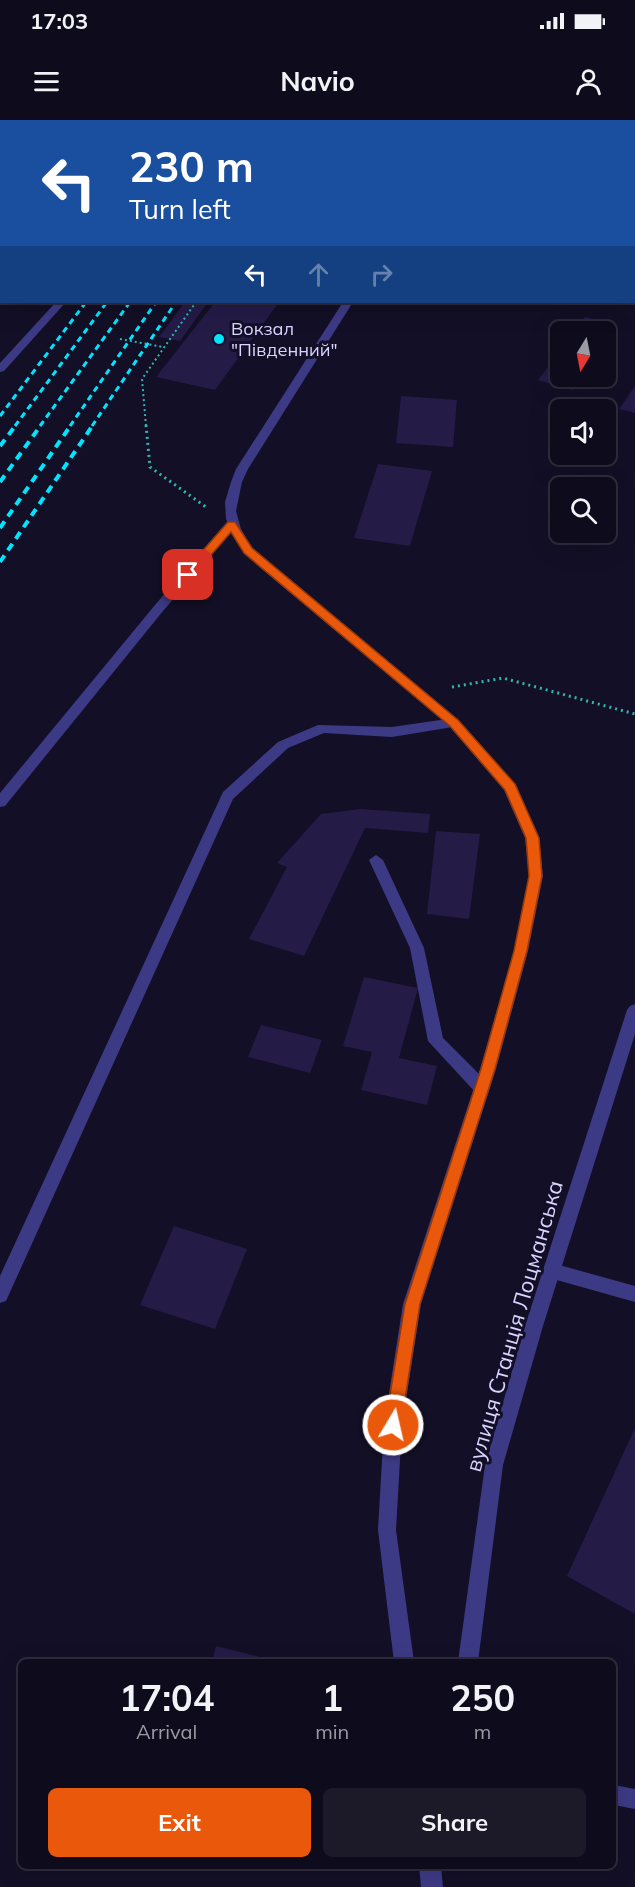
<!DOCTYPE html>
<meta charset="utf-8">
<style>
body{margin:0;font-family:Mulish,sans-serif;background:#1c1929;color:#f1f3f6;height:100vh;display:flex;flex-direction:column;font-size:22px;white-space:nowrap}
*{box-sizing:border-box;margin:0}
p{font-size:20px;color:#9b9ba3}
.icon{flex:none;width:33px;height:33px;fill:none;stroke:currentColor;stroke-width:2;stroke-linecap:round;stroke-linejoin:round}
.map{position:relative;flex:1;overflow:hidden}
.drawer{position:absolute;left:18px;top:1539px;width:598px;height:210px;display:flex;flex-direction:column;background:#0e0b1c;border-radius:9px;box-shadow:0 6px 24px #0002,0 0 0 2px #2e2b3b}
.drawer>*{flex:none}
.guide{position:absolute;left:0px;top:0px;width:636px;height:183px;box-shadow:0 6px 24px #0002,0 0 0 2px #2e2b3b;background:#1a4fa0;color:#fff;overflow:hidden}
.needle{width:39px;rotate:190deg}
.tools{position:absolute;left:550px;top:201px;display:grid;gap:12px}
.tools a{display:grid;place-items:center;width:66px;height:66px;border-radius:9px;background:#0e0b1c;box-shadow:0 6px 24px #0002,0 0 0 2px #2e2b3b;font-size:30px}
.pin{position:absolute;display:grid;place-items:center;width:51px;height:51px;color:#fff;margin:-26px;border-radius:12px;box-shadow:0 3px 9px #0006}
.me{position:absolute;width:66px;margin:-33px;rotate:9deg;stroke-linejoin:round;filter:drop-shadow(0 0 4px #0008)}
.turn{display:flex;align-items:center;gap:21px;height:126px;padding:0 30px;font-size:27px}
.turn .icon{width:78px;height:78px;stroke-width:2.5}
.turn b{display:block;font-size:42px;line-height:51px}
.lanes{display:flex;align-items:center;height:57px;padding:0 30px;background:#0003;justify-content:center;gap:30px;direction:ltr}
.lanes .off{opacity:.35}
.eta{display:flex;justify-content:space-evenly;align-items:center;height:102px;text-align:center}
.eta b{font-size:36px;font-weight:700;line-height:42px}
.cta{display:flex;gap:12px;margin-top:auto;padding:12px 30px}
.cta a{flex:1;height:69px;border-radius:9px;background:#ea580c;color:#fff;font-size:24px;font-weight:700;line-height:69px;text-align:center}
.cta a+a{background:#1c1929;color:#f1f3f6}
.status{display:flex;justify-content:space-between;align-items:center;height:42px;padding:0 30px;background:#0e0b1c;direction:ltr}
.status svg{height:16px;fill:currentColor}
header{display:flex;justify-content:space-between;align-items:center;height:78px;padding:0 30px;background:#0e0b1c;font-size:27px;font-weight:700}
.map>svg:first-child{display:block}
</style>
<div class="status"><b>17:03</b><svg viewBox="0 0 49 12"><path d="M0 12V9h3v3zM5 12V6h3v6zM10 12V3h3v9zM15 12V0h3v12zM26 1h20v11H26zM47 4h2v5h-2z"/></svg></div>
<header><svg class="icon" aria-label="menu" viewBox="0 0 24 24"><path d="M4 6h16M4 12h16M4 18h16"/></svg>Navio<svg class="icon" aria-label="person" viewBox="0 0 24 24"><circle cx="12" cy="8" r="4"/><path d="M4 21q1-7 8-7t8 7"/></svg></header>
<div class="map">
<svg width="635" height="1767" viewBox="0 0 635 1767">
<rect width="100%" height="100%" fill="#130f26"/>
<path fill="#241b47" d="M185,182H208L180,221L159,217Z
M215,182H279L215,270L156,257Z
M585,197L616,205L606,220V212H574Z
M561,230V256H583L572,270L538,260Z
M635,266V293L619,289Z
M401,276L457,280L453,327L396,323Z
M378,344L432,351L410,426L354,418Z
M361,689L430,694L428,713L365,708L304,836L249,819L287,747L277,743L321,694Z
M436,711L480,714L469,799L427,794Z
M364,857L418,868L399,938L437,946L427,985L361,970L372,932L343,926Z
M261,905L322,920L310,953L248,937Z
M174,1106L247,1129L215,1209L140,1185Z
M635,1308V1494L567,1456Z
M216,1526L276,1541V1542H212Z"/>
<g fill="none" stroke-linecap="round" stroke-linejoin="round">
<path stroke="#2fb8b0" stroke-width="2" stroke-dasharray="2 3" stroke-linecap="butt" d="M120,219L163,227
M146,306L142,259L196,182"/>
<path stroke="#2fb8b0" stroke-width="3" stroke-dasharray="2 4" stroke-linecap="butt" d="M146,305L150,347L206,387
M452,567L503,558L635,594"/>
<path fill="#3d3a85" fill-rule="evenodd" d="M210,0H218L209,2Z
M56,182H66L4,251L0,252V243Z
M231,401L237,405L235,408L163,491L5,686L0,687V673L155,485L227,402Z
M454,598L460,603L459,606L392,617L324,613L288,628L233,679L6,1181L0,1183V1156L223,672L278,622L318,605L392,607Z
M376,735L383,740L424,828L443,918L488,963L490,968L488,973L482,975L476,973L428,921L410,828L369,740Z
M552,1143L635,1166V1182L546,1157L544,1151L546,1145Z
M614,1665L635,1669V1689L614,1685Z"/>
<path fill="#3d3a85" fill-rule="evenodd" d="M456,0H464L455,2Z
M343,182H353L248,349L242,362L236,391L241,409L252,428L459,600L515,665L539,718L543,756L528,831L496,949L421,1184L402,1305L396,1410L414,1542H394L378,1410L384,1305L403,1184L480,949L514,831L529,756L525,718L504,670L449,606L244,434L226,399L225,382L231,362L236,349Z
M635,884V914L543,1206L503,1345L478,1542H458L485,1345L525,1206L627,890L630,886Z
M419,1746H441L443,1767H421Z"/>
<path stroke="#00e5ff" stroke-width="3" stroke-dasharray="6 4.5" stroke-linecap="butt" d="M244,2L246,0
M283,2L285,0
M307,2L309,0
M0,296L86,182
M15,306L107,182
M40,306L130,182
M70,306L156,182
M92,306L176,182"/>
<path stroke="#00e5ff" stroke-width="4" stroke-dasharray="8 6" stroke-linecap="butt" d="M0,326L16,305
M0,362L41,305
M0,408L71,305
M0,442L93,305"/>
</g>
<path fill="#ea580c" stroke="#983908" stroke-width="1.5" d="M228,402H235L252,428L458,600L515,664L539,718L542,756L527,831L495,949L420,1184L401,1305L399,1311L393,1313L387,1311L385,1305L405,1184L481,949L514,831L529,756L526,718L505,670L450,606L244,433L231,412L192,457H184V452Z"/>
<circle fill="#00e5ff" stroke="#130f26" stroke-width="2" cx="219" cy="219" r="6"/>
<g text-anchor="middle" stroke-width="6" stroke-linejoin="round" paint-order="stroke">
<g font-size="18" fill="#d9d4ff" stroke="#130f26" text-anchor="start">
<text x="231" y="215">Вокзал<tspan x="231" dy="21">"Південний"</tspan></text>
</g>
<g font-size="22" fill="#d9d4ff" stroke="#130f26">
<text transform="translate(514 1206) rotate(-74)" y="8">вулиця Станція Лоцманська</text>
</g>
</g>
</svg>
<div class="tools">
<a><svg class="needle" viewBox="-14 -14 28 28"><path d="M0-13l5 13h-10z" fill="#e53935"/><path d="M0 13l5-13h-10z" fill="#9b9ba3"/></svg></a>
<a><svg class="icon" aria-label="sound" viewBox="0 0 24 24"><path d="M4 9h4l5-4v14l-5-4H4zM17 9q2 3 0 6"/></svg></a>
<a><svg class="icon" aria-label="search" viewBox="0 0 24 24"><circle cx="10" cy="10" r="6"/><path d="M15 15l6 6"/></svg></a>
</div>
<div class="pin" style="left:188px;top:455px;background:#d93025"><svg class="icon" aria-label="arrive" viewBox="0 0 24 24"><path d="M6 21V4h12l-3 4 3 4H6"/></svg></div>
<svg class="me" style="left:393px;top:1305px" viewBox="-20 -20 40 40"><circle r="17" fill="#ea580c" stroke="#fff" stroke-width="3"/><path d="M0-11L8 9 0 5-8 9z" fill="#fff"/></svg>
<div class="guide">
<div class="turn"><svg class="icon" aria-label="left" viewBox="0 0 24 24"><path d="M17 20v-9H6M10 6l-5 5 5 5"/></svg><div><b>230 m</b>Turn left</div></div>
<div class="lanes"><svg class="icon" aria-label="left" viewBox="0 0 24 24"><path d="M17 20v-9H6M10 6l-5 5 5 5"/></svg><svg class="icon off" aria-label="ahead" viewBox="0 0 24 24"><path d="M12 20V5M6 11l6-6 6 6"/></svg><svg class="icon off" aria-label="right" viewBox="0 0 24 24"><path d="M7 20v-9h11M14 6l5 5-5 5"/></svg></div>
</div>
<section class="drawer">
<div class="eta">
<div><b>17:04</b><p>Arrival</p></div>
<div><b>1</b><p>min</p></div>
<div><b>250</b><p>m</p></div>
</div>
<div class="cta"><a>Exit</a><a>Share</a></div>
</section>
</div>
